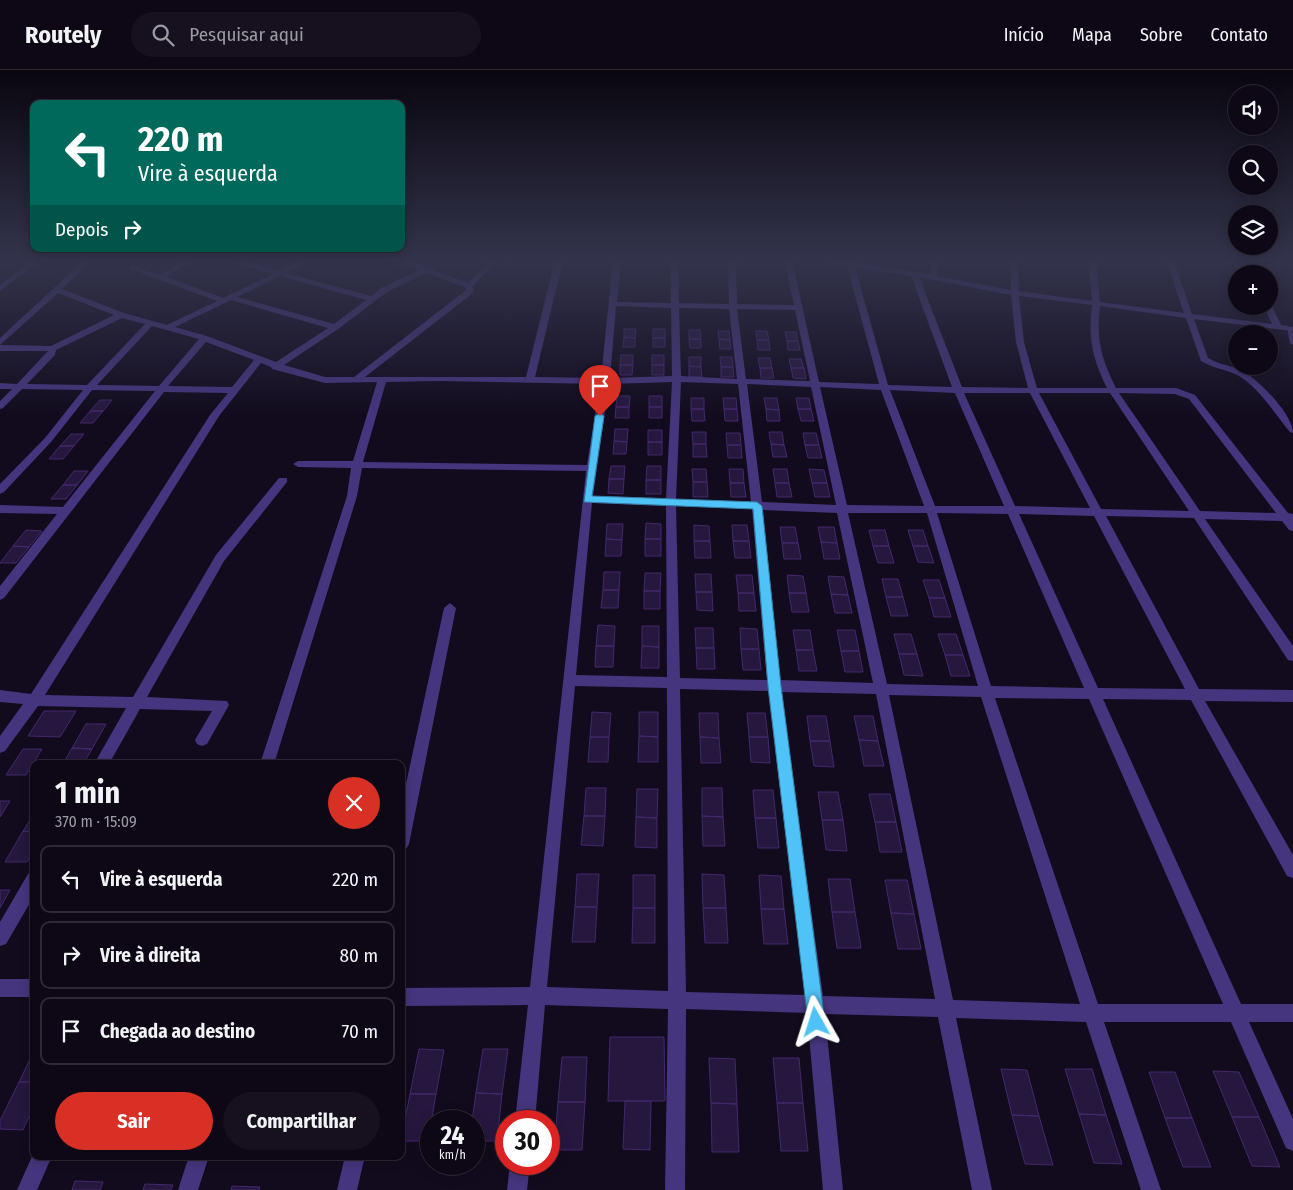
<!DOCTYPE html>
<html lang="pt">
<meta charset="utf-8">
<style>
body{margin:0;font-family:"Fira Sans Condensed",sans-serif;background:#17111f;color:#f1f3f6;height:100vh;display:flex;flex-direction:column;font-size:19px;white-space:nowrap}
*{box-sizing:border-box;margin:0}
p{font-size:16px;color:#9b9aa1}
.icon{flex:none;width:28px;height:28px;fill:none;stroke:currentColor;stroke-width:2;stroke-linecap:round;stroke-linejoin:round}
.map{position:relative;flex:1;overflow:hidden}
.side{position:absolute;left:30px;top:690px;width:375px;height:400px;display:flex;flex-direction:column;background:#0e0816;border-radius:10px;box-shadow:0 2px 12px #0003,0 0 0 1px #2e2935}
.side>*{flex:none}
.hud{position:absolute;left:30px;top:30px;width:375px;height:152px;border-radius:10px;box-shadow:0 2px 12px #0003,0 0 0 1px #2e2935;background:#00695c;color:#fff;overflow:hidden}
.buttons{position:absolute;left:1228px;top:15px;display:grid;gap:10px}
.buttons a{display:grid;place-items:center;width:50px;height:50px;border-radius:50%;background:#0e0816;box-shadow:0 2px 12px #0003,0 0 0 1px #2e2935;font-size:25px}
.speed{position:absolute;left:420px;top:1040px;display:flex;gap:10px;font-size:25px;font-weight:700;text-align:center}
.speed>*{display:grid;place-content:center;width:65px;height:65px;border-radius:50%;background:#0e0816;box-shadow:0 2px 12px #0003,0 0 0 1px #2e2935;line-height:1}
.speed small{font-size:12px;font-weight:400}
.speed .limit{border:8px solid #d22;background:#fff;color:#111}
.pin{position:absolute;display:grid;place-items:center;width:42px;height:42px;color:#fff;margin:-51px -21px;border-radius:50% 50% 50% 0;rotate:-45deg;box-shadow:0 0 5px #0007}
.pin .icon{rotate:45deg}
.me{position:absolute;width:55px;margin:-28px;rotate:354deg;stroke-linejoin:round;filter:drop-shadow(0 0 4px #0008)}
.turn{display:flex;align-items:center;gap:18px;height:105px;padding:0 25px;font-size:22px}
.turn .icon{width:65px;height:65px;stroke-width:2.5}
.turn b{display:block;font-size:35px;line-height:42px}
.then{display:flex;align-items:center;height:48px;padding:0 25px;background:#0003;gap:10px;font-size:19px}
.round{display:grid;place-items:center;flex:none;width:52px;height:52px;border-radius:26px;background:#17111f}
.headline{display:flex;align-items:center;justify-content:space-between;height:85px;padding:0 25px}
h1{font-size:30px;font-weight:700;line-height:38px}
.button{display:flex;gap:10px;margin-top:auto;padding:10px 25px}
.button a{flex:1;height:58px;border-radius:30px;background:#d93025;color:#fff;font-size:20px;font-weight:700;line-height:58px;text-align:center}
.button a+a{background:#17111f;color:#f1f3f6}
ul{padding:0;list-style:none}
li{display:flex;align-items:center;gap:15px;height:68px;margin:0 10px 8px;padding:0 15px;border:2px solid #2e2935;border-radius:10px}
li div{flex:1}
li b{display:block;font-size:19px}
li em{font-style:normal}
header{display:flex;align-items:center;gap:30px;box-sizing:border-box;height:70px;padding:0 25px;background:#0e0816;border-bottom:1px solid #2e2935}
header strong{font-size:24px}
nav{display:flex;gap:28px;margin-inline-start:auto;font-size:18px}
.search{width:350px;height:45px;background:#17111f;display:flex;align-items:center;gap:12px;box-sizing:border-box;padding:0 18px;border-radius:28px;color:#9b9aa1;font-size:19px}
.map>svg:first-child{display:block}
</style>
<header>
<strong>Routely</strong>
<div class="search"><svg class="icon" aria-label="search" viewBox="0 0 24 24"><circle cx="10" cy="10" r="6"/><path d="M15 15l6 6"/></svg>Pesquisar aqui</div>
<nav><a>Início</a><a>Mapa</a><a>Sobre</a><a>Contato</a></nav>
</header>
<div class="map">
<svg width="1293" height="1120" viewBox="0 0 1293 1120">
<rect width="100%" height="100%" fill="#120b1e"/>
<path fill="#26173f" stroke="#42296c" d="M624,259H636L635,268L624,267Z
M653,259H665V268H653Z
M689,260H700L701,269H689Z
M718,261H729L730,270L719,269Z
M756,261H767L769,270H757Z
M785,262H796L798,271H787Z
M624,267L635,268V277H623Z
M653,268H665V277H653Z
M689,269H701V278H690Z
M719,269L730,270L731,279H720Z
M757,270H769L770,280H758Z
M787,271H798L800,280H788Z
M621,285H633V295H620Z
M652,285H664V295H652Z
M689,287H701V297L689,296Z
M720,287H732L733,297H721Z
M758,288H770L772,298H760Z
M789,289H801L804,298H791Z
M620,295H633L632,305H620Z
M652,295H664V305H652Z
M689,296L701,297L702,307H689Z
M721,297H733L734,307H721Z
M760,298H772L774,308H761Z
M791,298H804L806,309L793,308Z
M617,326H630L629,337H616Z
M649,326H662V337H649Z
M691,328H704V339H691Z
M723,328H736L737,339H724Z
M764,328H777L779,340L766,339Z
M796,328H809L811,339H798Z
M100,330H112L103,341H90Z
M616,337H629V348H615Z
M649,337H662V348H649Z
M691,339H704L705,351H692Z
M724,339H737L738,351H725Z
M766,339L779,340L780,351H767Z
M798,339H811L814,351H801Z
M90,341H103L93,353H80Z
M615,359H628L627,372L614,371Z
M648,360H662V372H648Z
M692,362H706V374H693Z
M769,362H782L784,375L771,374Z
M726,363H740L741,375H727Z
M803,363H816L819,375H805Z
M71,364H84L74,376H60Z
M614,371L627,372L626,384H613Z
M648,372H662V385H648Z
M693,374H706L707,387H693Z
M771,374L784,375L787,387H773Z
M727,375H741L742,388H728Z
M805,375H819L822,388H808Z
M60,376H74L63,389H49Z
M611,396H625L624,409H609Z
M647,396H661V410H646Z
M692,399H706L707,412H693Z
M729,399H743L744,413H730Z
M773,399H787L789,413H775Z
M809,399L824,400L827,413H812Z
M74,401H88L77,415H63Z
M609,409H624L623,424L608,423Z
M646,410H661V424H646Z
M693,412H707L708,427H693Z
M730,413H744L746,427H731Z
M775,413H789L792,427H777Z
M812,413H827L830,427H815Z
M63,415H77L66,429H51Z
M646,453L661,454V469H645Z
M607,454H623L622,470L606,469Z
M694,455L709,456L710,471H694Z
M732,455H747L749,471H733Z
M780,457H795L798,473H782Z
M818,457H834L837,473L821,472Z
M26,460L42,461L29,477L13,476Z
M869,460H885L889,476H873Z
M908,460H923L928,476H913Z
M606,469L622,470L621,486H605Z
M645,469H661V486H645Z
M694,471H710L711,488H695Z
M733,471H749L751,488H735Z
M821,472L837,473L840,489H824Z
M782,473H798L801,489H784Z
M13,476L29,477L16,493H0Z
M873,476H889L894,493H878Z
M913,476H928L934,493L918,492Z
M604,502H620L619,520H603Z
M645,503H661L660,521H644Z
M695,504H711L712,522H696Z
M736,505H752L754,523H738Z
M787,505L803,506L806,523H789Z
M828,506L844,507L848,525L831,524Z
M882,509H898L903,527H886Z
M923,510H939L945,528H929Z
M603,520H619L618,538H601Z
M644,521H660V539H644Z
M696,522H712L713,541L697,540Z
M738,523H754L756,541H739Z
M789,523H806L809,542H792Z
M831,524L848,525L852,543H835Z
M886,527H903L908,546H891Z
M929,528H945L951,547H934Z
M598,555L615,556L614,576H596Z
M642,556H659V577L642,576Z
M695,558H713L714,578H696Z
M740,558L757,559L759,579H741Z
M793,560H810L813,580H796Z
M837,560H855L859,581H841Z
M894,564H911L917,584H899Z
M938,564H956L963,585H945Z
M596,576H614L613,597H595Z
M642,576L659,577V598H641Z
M696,578H714L715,599H697Z
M741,579H759L761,600H743Z
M796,580H813L817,601H799Z
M841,581H859L863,602H845Z
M899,584H917L923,606L904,605Z
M945,585H963L970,606H951Z
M44,641H76L60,667L28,666Z
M592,642L611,643L609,667H590Z
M639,642H658V667L639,666Z
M699,643H718L719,668L700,667Z
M747,643H765L768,667H749Z
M807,646H826L830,671H810Z
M854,646H873L878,671L859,670Z
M86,654H106L92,679L72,678Z
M639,666L658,667V692H638Z
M590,667H609L608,692H588Z
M700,667L719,668L721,693H701Z
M749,667H768L770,693L751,692Z
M859,670L878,671L884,696H864Z
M810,671H830L834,697L814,696Z
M72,678L92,679L83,694H63Z
M23,679H42L26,705H6Z
M586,718H606L605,746H584Z
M702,718H722L723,747L702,746Z
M637,719H658L657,748L636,747Z
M753,720H773L776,748H755Z
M818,722H838L843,750H822Z
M869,724H890L896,752H875Z
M0,731H10L0,747Z
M34,744V762L23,761Z
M584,746H605L603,776L581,775Z
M702,746L723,747L725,776H703Z
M636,747L657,748V778L635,777Z
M755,748H776L779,778H758Z
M822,750H843L847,781L826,780Z
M875,752H896L902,782H880Z
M23,761L34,762V780L27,792H5Z
M577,804H599L597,837H575Z
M702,804L724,805L726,838H703Z
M633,805H655V838H633Z
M759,805L781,806L784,839H761Z
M828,809H850L855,842H832Z
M885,810H907L914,844L891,843Z
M0,820H10L0,838Z
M575,837H597L595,872H572Z
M633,838H655V873H632Z
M703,838H726L728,873H705Z
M761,839H784L788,874H764Z
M832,842H855L861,878H837Z
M891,843L914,844L921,879H898Z
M610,967H664L665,1031H608Z
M419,979L444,980L436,1024H410Z
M483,979H508L502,1024L476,1023Z
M34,981V1012H19Z
M562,987H587L585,1032H558Z
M709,988L735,989L737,1034L711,1033Z
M773,988H799L803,1033H777Z
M1001,999L1027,1000L1039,1046L1012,1045Z
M1065,999H1092L1106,1045L1079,1044Z
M1213,1001L1239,1002L1259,1047H1232Z
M1149,1002H1175L1192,1048H1165Z
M19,1012H34V1035L23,1060L0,1059V1051Z
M476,1023L502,1024L497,1071H474L472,1051Z
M410,1024H436L428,1071H401Z
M625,1031H651L650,1080L623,1079Z
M558,1032H585L582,1080H554Z
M711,1033L737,1034L739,1082H712Z
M777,1033H803L808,1081H781Z
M1079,1044L1106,1045L1122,1094L1094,1093Z
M1012,1045L1039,1046L1053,1095L1025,1094Z
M1232,1047H1259L1280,1097L1252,1096Z
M1165,1048H1192L1211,1097H1183Z
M75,1111L103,1112L100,1120H72Z
M145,1114L173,1115L171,1120H143Z
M232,1116L260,1117L259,1120H231Z"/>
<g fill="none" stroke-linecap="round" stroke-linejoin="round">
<path fill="#45357e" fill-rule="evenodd" d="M1287,258L1291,259L1293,264V275L1290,273Z"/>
<path fill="#45357e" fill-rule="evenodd" d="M32,190H40L0,221V215Z
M84,190H92L62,219L124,243L167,255L217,231L130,199V195L160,205L183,190H192L167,207L223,228L273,204L227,190H240L279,201L301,190H311L286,203L371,226L381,218L419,200L395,190H406L468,213L490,190H498L473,216V223L365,307H526L555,190H563L535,307L601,308L613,190H621L617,232L671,233L670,190H678L679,233L729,234L728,190H736L737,234L794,235L784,190H792L819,312L879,314L847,196L817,190L850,192L930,204L932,190H940L937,206L1011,220L1010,190H1018L1019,221L1092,231L1088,190H1096L1100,232L1184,243L1166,190H1174L1192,244L1272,254L1264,236L1271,234L1281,255L1293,257V261L1194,249L1208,288C1219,295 1232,295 1244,302C1260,311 1293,345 1293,363L1290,362C1274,343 1259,317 1237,305C1225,299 1212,298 1201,291L1186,248L1100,236C1096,269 1101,288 1116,318H1176L1195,325L1288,443L1293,444V461L1289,460L1282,451L1205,449L1293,576V591L1288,590L1194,448L1106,446L1199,619L1293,620V632L1205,631L1293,785V808L1287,806L1191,630L1103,629L1241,934H1293V952H1249L1293,1049V1081L1286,1078L1231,952H1104L1161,1120H1141L1086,952L956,948L992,1120H972L938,947L825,944L843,1120H823L807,943L686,939L685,1120H665L668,939L545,935L535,1051H515L528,935L401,936V918L530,917L586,401L362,398L357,426L274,694H260L347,426L351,398L298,397L293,394L298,391H353L377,312L325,313L272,299L271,297L261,293L219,346L45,625L133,627L216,485L279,408H287V412L224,491L147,627L227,631L229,635L207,674L202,676L197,674L195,670L212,641L140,639L109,694H94L126,638L38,636L5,681L0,683V666L23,634L0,632V620L31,624L210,345L228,323L164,322L4,528L0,530V516L57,444L0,443V435L63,437L155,321L92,320L51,372L4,422L0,424V414L45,368L83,320L22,319L3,338L0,339V331L12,319H0V313L17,314L48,281H0V268ZM855,197L911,206L952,317L888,315ZM426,203L465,217L466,220L354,307H325L284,295L338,259L387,222ZM280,206L366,230L334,254L237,227ZM919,207L1011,225L1016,272L1028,318L962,317ZM58,223L114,245L51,276L0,275ZM1019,226L1092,235C1088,268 1092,288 1107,318H1037L1024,272ZM231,230L328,258L276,292L207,266L175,257ZM616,236L671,238L672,306L610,308ZM679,238L729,239L737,309L681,306ZM737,239L795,240L810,311L746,309ZM122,248L145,254L87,315L27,314L55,285L56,280ZM152,256L199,269L159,316L97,315ZM206,272L254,290L232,317L168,316ZM437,311L600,314L587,395L363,392L386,312ZM672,312L666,428L593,426L609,314ZM681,312L738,314L751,432L676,429ZM747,314L811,317L836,435L762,432ZM820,317L881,320L924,436L847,435ZM890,320L955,323L1004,436H935ZM964,323H1030L1090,438L1015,436ZM1039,323H1110L1189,441L1101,439ZM1119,323L1175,324L1189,329L1276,443L1200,441ZM592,433L666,436L667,607L576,605ZM676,436L752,439L767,610L680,608ZM763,440L837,443L873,613L780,610ZM848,443H927L978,616L887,614ZM937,443L1008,444L1084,618L991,616ZM1019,444L1094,446L1185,619L1098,618ZM575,616L667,618L668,921L547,917ZM680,619L768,621L805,925L686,922ZM781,622L876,624L935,929L823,926ZM889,625L981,627L1080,934L953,930ZM995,628L1089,629L1223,934H1098Z
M1243,190H1251L1257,204H1249Z
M450,533L456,538L409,774L406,779L401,781V737L444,538Z
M34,802V826L6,874L0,876V852L28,804Z
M0,909H34V927H0Z
M34,1082V1086H52L37,1120H17Z
M189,1086H209L198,1120H178Z
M345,1086H365L357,1120H337Z
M510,1094H530L527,1120H507Z"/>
</g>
<linearGradient id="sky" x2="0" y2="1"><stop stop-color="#0a0610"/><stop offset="0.55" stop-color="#33344c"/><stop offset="1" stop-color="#33344c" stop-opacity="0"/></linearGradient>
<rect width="1293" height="347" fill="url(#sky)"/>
<path fill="#4fc3f7" stroke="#337fa1" d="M600,343L604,346L592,426L757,432L762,436L781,616L825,952L822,958L816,961L811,958L808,952L768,616L753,439L584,432L595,346Z"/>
</svg>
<div class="buttons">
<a><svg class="icon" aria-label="sound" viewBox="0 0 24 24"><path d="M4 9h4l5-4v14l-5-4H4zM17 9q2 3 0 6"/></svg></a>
<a><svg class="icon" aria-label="search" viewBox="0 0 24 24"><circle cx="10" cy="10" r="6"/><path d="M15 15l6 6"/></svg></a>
<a><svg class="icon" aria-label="layers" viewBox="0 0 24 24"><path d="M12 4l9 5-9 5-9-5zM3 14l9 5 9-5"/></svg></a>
<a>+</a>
<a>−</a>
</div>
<div class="speed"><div>24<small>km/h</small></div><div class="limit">30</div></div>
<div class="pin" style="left:600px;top:346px;background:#d93025"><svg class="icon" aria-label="arrive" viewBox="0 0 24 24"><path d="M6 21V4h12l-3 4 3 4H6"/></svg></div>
<svg class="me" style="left:816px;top:952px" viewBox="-20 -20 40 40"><path d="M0-17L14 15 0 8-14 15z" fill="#4fc3f7" stroke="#fff" stroke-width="4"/></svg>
<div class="hud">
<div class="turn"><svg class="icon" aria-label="left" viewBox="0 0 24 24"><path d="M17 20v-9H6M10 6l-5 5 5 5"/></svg><div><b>220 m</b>Vire à esquerda</div></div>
<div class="then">Depois<svg class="icon" aria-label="right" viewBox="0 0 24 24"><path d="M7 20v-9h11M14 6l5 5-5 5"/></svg></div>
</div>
<section class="side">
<div class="headline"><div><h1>1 min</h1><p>370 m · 15:09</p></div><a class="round" style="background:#d93025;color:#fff"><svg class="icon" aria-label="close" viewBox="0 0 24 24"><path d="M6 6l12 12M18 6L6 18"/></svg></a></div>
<ul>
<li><svg class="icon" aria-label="left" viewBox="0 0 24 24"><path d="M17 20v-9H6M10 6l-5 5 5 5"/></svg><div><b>Vire à esquerda</b></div><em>220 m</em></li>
<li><svg class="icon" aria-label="right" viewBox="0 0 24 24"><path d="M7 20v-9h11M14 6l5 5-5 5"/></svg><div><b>Vire à direita</b></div><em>80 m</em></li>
<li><svg class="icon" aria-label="arrive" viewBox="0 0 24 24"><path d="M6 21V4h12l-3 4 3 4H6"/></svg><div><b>Chegada ao destino</b></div><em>70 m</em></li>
</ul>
<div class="button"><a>Sair</a><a>Compartilhar</a></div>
</section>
</div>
